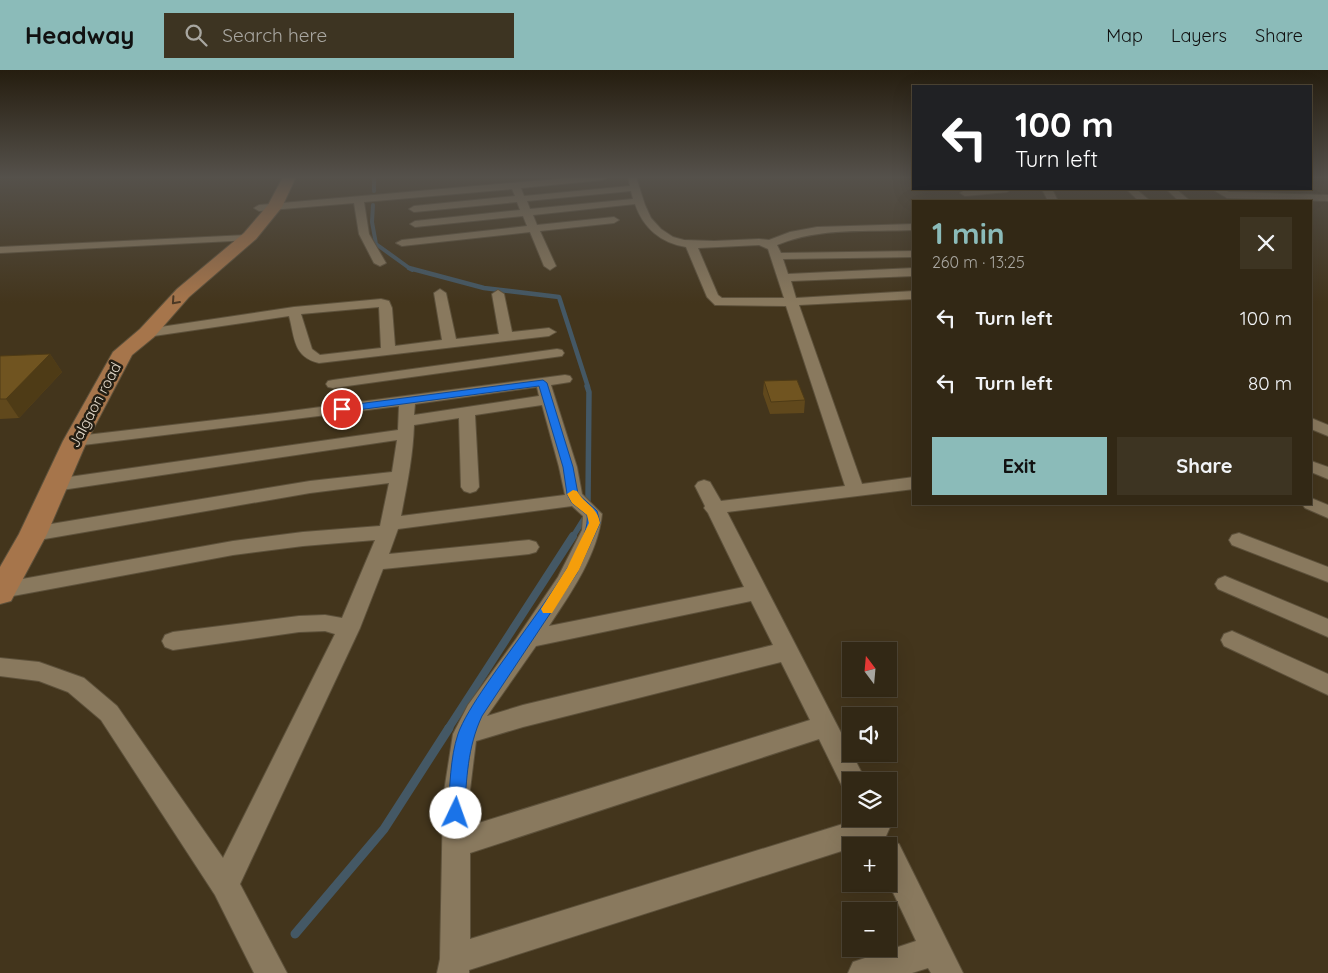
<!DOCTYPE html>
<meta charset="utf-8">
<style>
body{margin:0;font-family:Quicksand,sans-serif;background:#3d3422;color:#f1f3f6;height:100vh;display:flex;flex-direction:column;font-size:19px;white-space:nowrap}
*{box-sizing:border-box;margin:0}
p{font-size:16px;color:#a8a6a0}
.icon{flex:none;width:28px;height:28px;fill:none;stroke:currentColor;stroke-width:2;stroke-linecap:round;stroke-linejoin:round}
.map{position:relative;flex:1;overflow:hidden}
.sheet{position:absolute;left:912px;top:130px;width:400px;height:305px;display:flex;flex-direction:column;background:#322815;border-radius:0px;box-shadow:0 5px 20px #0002,0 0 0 1px #4d4434}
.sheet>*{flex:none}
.top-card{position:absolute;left:912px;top:15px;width:400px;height:105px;border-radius:0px;box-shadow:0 5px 20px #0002,0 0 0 1px #4d4434;background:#202124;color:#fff;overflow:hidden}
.needle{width:32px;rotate:344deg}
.buttons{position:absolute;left:842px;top:572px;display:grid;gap:10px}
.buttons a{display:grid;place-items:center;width:55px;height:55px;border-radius:0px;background:#322815;box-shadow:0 5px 20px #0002,0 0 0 1px #4d4434;font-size:25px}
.pin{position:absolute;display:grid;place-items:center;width:42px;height:42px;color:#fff;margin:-21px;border:2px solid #fff;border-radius:50%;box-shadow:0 1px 5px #0007}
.me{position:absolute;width:55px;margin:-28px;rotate:3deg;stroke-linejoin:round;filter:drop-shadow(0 0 4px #0008)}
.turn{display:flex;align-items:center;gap:18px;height:105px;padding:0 20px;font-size:22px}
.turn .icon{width:65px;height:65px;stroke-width:2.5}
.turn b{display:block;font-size:35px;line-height:42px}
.round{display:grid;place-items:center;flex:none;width:52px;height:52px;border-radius:0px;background:#3d3422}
.head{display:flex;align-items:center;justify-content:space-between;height:85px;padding:0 20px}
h1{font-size:30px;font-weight:800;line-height:38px;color:#8bbbb9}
.cta{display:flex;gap:10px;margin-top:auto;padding:10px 20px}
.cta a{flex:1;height:58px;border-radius:0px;background:#8bbbb9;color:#111;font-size:20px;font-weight:800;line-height:58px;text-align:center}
.cta a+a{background:#3d3422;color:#f1f3f6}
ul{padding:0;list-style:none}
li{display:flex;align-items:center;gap:15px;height:65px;padding:0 20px}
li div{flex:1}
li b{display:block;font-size:19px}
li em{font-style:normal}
header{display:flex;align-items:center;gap:30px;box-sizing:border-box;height:70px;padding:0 25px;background:#8bbbb9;color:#111}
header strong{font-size:24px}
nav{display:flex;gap:28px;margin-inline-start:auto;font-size:18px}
.search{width:350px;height:45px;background:#3d3422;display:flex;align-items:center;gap:12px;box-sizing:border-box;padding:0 18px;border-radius:0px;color:#a8a6a0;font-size:19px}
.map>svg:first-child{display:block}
</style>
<header>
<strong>Headway</strong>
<div class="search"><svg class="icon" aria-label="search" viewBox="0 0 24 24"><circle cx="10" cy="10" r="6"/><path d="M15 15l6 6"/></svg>Search here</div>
<nav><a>Map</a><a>Layers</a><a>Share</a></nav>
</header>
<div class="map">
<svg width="1328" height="903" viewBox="0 0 1328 903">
<rect width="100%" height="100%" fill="#43351c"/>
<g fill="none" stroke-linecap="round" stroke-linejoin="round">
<path stroke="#445865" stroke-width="4" d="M374,107V121
M373,135L372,152L376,174L412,200"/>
<path stroke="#445865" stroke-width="4.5" d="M409,198L484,218L559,227L588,317"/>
<path stroke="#445865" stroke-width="5.5" d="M587,316L589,322L588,430
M572,468L587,444"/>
<path stroke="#445865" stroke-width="8" d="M448,659L573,466"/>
<path stroke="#445865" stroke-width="9" d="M295,864L384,759L449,658"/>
<g stroke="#5d513b" stroke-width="2">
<path id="minor" d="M580,107H608L603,110L521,118L524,126L630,116L628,107H636L645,135L651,148L661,159L673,167L684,170L714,171L759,169L769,170L790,162L817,157L914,154V160C868,162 820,157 777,175L781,183L914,181V187L783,189L788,204L914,198V206L791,211L796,228L914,221V229L799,235L862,414L914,407V419L727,442L866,711H851V723L844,720L819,669L470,783V869L859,749H886L890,757L886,766L858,776H851V778L469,900V903H437L440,889L443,728L453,664L468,635L516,569L558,507L582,460L583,446L572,436L398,459L389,484L529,470L536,472L539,477L536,482L529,484L383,499L360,558L240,814L287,903H254L215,825L101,650L68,622L39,611L0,606V588L39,592L84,608L117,636L223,788L335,564L325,561L299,562L173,580L165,577L162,571L165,565L173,562L299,546L325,545L342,548L375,470L303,476L233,485L2,528L0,527V513L233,471L303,462L380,456L389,413L310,423L33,471L26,469L23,464L26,459L33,457L310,411L392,402L397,370L55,421L49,419L46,415L49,411L55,409L398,360L399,336L75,376L69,375L67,371L69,367L275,343L565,305L570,306L572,309L570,312L551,315L577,397L582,424L602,444C598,484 571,523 549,556L744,517L708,443L704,438L705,436L695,416L698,412L704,410L710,412L721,431L845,416L786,236L715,235L707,227L686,177C661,173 643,158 635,134L533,145L537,155L614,147L619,150L614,153L540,161L556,196L550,200L544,196L530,162L402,176L396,173L402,170L527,156L523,146L415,157L410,154L415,151L520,140L517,132L414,142L409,139L414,136L515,126L512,119L364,132L369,164L386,193L380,196L374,193L359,164L354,133L259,141L254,138L259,135ZM631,121L633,129L530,139L527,131ZM759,175L768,179L784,228H722L718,225L698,178ZM537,317L539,326L414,345L415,334ZM542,335L559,397L565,425L401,446C407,415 413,386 414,355L459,348L461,417L464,421L470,423L476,421L479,417L475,345ZM751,531L773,575L523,635L487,646L536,576ZM781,592L810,650L469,756V728L476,671L523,657Z
M979,119H1012L1007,122L965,126L960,123L965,120Z
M1042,119H1052L1058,131H1048Z
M1126,119H1136L1150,131H1139Z
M1166,119H1176L1190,131H1179Z
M1212,119H1223L1229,122L1328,125V131L1227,128Z
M247,165L251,166L252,168L251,170L0,183V177Z
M440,219L446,223L456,269L499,264L492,224L498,220L504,224L512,262L549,258L556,262L549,266L319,293C293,287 295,268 289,246L147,267L140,263L147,259L294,237L381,229L389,231L392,238L395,276L442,270L434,223ZM379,237L381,278L320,285L312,279L301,244Z
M557,279L562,280L564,283L562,286L333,318L328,317L326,314L328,311L333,310Z
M1311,348L1328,355V366L1311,359Z
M1311,391L1328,397V409L1311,402Z
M1311,428L1328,435V448L1305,438L1302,434H1311Z
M1239,463L1328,497V512L1232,475L1229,470L1232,465Z
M1225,506L1328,549V567L1218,519L1215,514L1218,509Z
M1232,561L1328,604V625L1224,576L1221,570L1224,564Z
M889,770L899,774L963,903H931L928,898L912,903H848L853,892L916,871L889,814V776H878Z"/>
</g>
<g stroke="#5d513b" stroke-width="2">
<path id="trunk" d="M283,107H296L282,137L256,169L189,227L154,267L132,285L87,371L47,464L11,531L0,534V497L19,464L63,371L113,282L140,259L177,219L244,163L268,135Z"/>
</g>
<use href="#minor" fill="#89795e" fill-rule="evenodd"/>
<use href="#trunk" fill="#a6754b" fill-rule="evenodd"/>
</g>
<path fill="#60481c" d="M50,284L62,302L19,348L0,349V286Z
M764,311L805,330L804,343L770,344L763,324Z"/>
<path fill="#4e3b16" d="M50,284L62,302L19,348L6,329Z"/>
<path fill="#705420" stroke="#4e3b16" d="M50,284L6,329H0V286Z
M797,310L805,330L771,332L764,311Z"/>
<defs><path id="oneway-chevron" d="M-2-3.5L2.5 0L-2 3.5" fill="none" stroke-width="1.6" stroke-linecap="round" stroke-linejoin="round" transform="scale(1.25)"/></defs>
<use stroke="#4b3824" href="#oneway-chevron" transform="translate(175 231) rotate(132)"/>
<linearGradient id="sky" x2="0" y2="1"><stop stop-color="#251d0f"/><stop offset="0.46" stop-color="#55514b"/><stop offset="1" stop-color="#55514b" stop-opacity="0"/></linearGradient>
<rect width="1328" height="233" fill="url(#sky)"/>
<path fill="#1a73e8" stroke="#114b97" d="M543,310L547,313L573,397L578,424L597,441L600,453L577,503L482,646C467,678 467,709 464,743L462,749L456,751L450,749L448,743C450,717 450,688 458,664C476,613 594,486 587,445L572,433L567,424L563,397L539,316L342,342L338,339L342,336Z"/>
<path fill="#f59e0b" d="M573,420L577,421C585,435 597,436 600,453L579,500L552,543H543L541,539L567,498L589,453L587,445L572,433L567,424Z"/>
<g text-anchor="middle" stroke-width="5" stroke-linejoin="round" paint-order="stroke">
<g font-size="15" fill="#e2d9ca" stroke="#241e13">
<text transform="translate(95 335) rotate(-62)" y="5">Jalgaon road</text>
</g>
</g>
</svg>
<div class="buttons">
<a><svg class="needle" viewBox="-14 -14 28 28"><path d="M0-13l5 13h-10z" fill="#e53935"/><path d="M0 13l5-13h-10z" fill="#a8a6a0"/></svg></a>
<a><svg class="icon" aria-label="sound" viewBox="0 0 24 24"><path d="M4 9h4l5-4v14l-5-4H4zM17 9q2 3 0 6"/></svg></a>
<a><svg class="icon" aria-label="layers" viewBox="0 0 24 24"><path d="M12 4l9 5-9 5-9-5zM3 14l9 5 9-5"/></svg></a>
<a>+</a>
<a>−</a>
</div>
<div class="pin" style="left:342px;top:339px;background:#d93025"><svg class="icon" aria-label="arrive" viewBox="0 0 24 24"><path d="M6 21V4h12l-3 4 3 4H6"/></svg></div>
<svg class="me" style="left:456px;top:743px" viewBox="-20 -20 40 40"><circle r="19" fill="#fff"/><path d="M0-13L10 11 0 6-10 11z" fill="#1a73e8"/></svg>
<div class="top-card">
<div class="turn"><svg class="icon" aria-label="left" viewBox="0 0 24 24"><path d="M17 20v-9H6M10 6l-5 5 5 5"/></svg><div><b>100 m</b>Turn left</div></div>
</div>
<section class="sheet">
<div class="head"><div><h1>1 min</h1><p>260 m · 13:25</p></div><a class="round"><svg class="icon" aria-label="close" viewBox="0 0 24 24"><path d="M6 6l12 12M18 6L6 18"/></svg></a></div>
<ul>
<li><svg class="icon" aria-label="left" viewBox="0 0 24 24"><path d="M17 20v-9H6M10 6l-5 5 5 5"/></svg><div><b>Turn left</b></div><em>100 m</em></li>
<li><svg class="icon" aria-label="left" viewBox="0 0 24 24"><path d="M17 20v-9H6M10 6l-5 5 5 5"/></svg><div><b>Turn left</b></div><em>80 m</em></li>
</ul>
<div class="cta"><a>Exit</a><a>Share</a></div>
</section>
</div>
